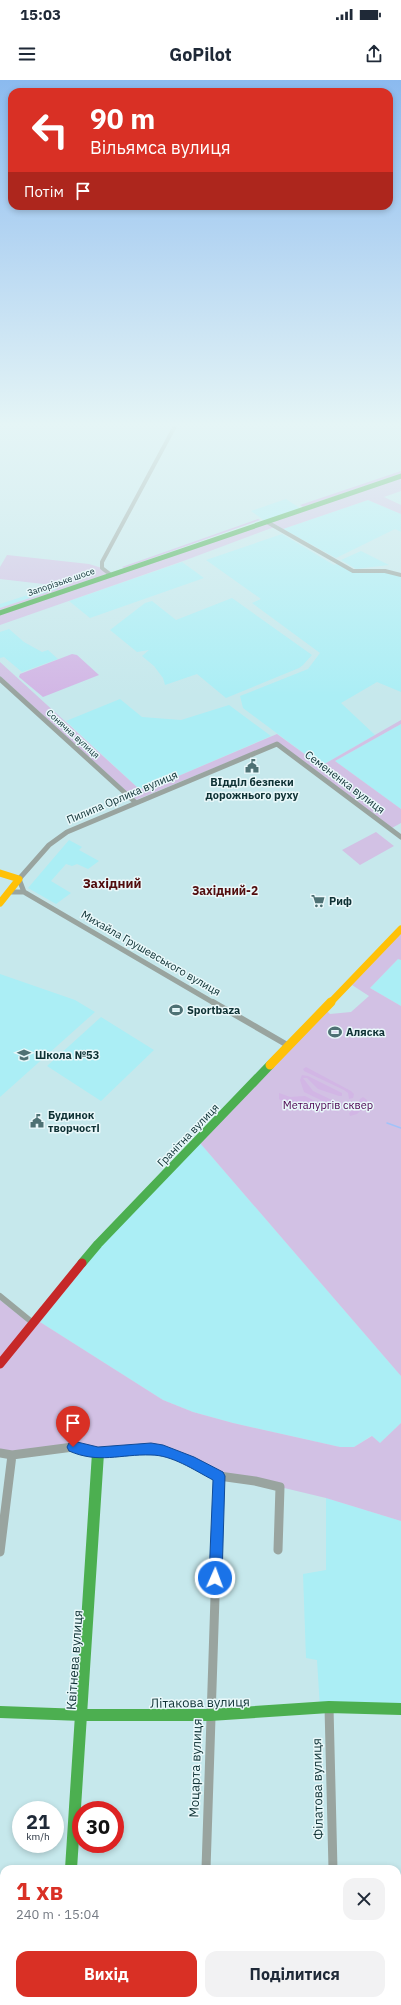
<!DOCTYPE html>
<html lang="uk">
<meta charset="utf-8">
<style>
body{margin:0;font-family:"IBM Plex Sans",sans-serif;background:#f2f2f3;color:#1f2937;height:100vh;display:flex;flex-direction:column;font-size:15px;white-space:nowrap}
*{box-sizing:border-box;margin:0}
p{font-size:13px;color:#747a83}
.icon{flex:none;width:22px;height:22px;fill:none;stroke:currentColor;stroke-width:2;stroke-linecap:round;stroke-linejoin:round}
.map{position:relative;flex:1;overflow:hidden}
.drawer{position:absolute;left:0px;top:1785px;width:401px;height:140px;display:flex;flex-direction:column;background:#fff;border-radius:12px 12px 0 0;box-shadow:0 2px 6px #0003}
.drawer>*{flex:none}
.banner{position:absolute;left:8px;top:8px;width:385px;height:122px;border-radius:12px;box-shadow:0 2px 6px #0003;background:#d93025;color:#fff;overflow:hidden}
.speed{position:absolute;left:12px;top:1721px;display:flex;gap:8px;font-size:20px;font-weight:700;text-align:center}
.speed>*{display:grid;place-content:center;width:52px;height:52px;border-radius:50%;background:#fff;box-shadow:0 2px 6px #0003;line-height:1}
.speed small{font-size:10px;font-weight:400}
.speed .limit{border:6px solid #d22;background:#fff;color:#111}
.pin{position:absolute;display:grid;place-items:center;width:34px;height:34px;color:#fff;margin:-41px -17px;border-radius:50% 50% 50% 0;rotate:-45deg;box-shadow:0 0 4px #0007}
.pin .icon{rotate:45deg}
.me{position:absolute;width:44px;margin:-22px;rotate:2deg;stroke-linejoin:round;filter:drop-shadow(0 0 3px #0008)}
.turn{display:flex;align-items:center;gap:14px;height:84px;padding:0 16px;font-size:18px}
.turn .icon{width:52px;height:52px;stroke-width:2.5}
.turn b{display:block;font-size:28px;line-height:34px}
.then{display:flex;align-items:center;height:38px;padding:0 16px;background:#0003;gap:8px;font-size:15px}
.round{display:grid;place-items:center;flex:none;width:42px;height:42px;border-radius:12px;background:#f2f2f3}
.head{display:flex;align-items:center;justify-content:space-between;height:68px;padding:0 16px}
h1{font-size:24px;font-weight:700;line-height:30px;color:#d93025}
.primary-button{display:flex;gap:8px;margin-top:auto;padding:8px 16px}
.primary-button a{flex:1;height:46px;border-radius:12px;background:#d93025;color:#fff;font-size:16px;font-weight:700;line-height:46px;text-align:center}
.primary-button a+a{background:#f2f2f3;color:#1f2937}
.status{display:flex;justify-content:space-between;align-items:center;height:28px;padding:0 20px;background:#fff;direction:ltr}
.status svg{height:11px;fill:currentColor}
header{display:flex;justify-content:space-between;align-items:center;height:52px;padding:0 16px;background:#fff;font-size:18px;font-weight:700}
.map>svg:first-child{display:block}
</style>
<div class="status"><b>15:03</b><svg viewBox="0 0 49 12"><path d="M0 12V9h3v3zM5 12V6h3v6zM10 12V3h3v9zM15 12V0h3v12zM26 1h20v11H26zM47 4h2v5h-2z"/></svg></div>
<header><svg class="icon" aria-label="menu" viewBox="0 0 24 24"><path d="M4 6h16M4 12h16M4 18h16"/></svg>GoPilot<svg class="icon" aria-label="share" viewBox="0 0 24 24"><path d="M12 15V3M7 8l5-5 5 5M5 13v7h14v-7"/></svg></header>
<div class="map">
<svg width="401" height="1925" viewBox="0 0 401 1925">
<rect width="100%" height="100%" fill="#c6e8ec"/>
<path fill="#abeef5" d="M286,419L301,429L265,441L251,431Z
M368,420L401,434V452L395,449L336,478L283,449Z
M282,454L334,485L339,483L353,491H382L401,495V612L377,602L341,623L375,655L321,686L243,628L240,616L308,589L320,573L252,523L261,519L206,480Z
M361,471L389,485L356,489L341,480Z
M182,482L204,498L90,538L69,521Z
M46,504L52,505L57,509L0,528V524L43,510Z
M232,518L312,575L303,585L299,588L226,618L197,594L165,605L163,598L154,586L142,576L149,570L137,572L110,550L145,523L152,521L176,540Z
M9,549L24,562L42,572L48,570L58,579L22,592L4,577L0,578V552Z
M120,619L142,637L181,640L229,625L271,656L148,709L138,708L66,641Z
M401,644V729L335,681Z
M69,760L82,767L79,770L99,781L88,789L77,784L72,786L66,784L51,801L71,813L56,824L28,808Z
M398,879L401,880V926L370,908Z
M0,894L75,920L95,932L0,1017Z
M101,937L154,970L101,1021L47,986Z
M200,1063L401,1296V1343L380,1363L371,1356L354,1367H340L233,1343L193,1332L163,1320L40,1242L101,1166Z
M326,1418L401,1441V1629L320,1628L317,1580L306,1578L303,1494L326,1490Z
M212,1921H291V1925H212Z"/>
<path fill="#d2c1e4" fill-rule="evenodd" d="M401,397V411L384,417L401,425V434L368,420L283,449L277,446L186,480L0,545V535Z
M7,475L89,484L102,488L110,494L0,532V528L57,509L52,505L0,499V487Z
M0,582L138,708L148,709L277,654L321,686L401,640V644L335,681L401,729V743L392,748L277,662L136,720L0,596Z
M376,752L394,766L360,785L342,770Z
M401,849V880L398,879L370,908L401,926V1296L200,1063L101,1166L40,1242L163,1320L193,1332L233,1343L340,1367H354L372,1356L380,1363L401,1343V1441L326,1418L255,1401L219,1396L163,1371L98,1373L73,1367L0,1373V1284L98,1164ZM352,905L369,916L351,932L330,934L327,931Z
M0,1220L29,1243L0,1279Z"/>
<path fill="#d2b6e5" d="M401,391V394L303,427L300,425Z
M258,439L260,440L124,488L122,487Z
M72,574L77,575L99,595L43,617L19,597L20,594Z
M306,987L351,1011L354,1014L353,1018L349,1019L348,1013L344,1010L304,991L303,989Z
M302,995L308,996L342,1013V1016H339L318,1009L307,998H303L313,1011L334,1021L336,1025L333,1026L304,1012L300,1000Z
M279,1013L290,1017L305,1016L341,1034L312,1022L302,1024H292L284,1022L279,1019Z
M363,1017L367,1020V1024L357,1034L350,1036L349,1033L356,1028L360,1019Z"/>
<g fill="none" stroke-linecap="round" stroke-linejoin="round">
<path stroke="#a1c3f9" stroke-width="1.5" d="M387,1043L401,1048"/>
<path stroke="#99a49f" stroke-width="4" d="M267,442L353,491H385L401,495
M111,495L102,488V482L175,346"/>
<path stroke="#99a49f" stroke-width="5" d="M0,599L135,722
M9,812H24L214,923
M24,812L19,799L49,765L67,752L277,664L401,757"/>
<path stroke="#99a49f" stroke-width="6" d="M213,922L289,966
M0,1216L33,1243"/>
<path stroke="#99a49f" stroke-width="9" d="M0,1373L12,1375L73,1367L98,1373L151,1369L163,1371L190,1381L219,1396L255,1401L280,1407L278,1470
M0,1472L12,1375
M329,1627L333,1789
M206,1789L219,1396
M336,1921V1925
M202,1925L203,1921"/>
<path stroke="#4caf50" stroke-width="5" d="M0,533L401,396"/>
<path stroke="#4caf50" stroke-width="9" d="M82,1183L98,1164L270,985"/>
<path stroke="#4caf50" stroke-width="12" d="M0,1632L82,1635H210L329,1627L401,1629
M71,1789L98,1373
M61,1925L62,1921"/>
<path stroke="#ffc107" stroke-width="7" d="M0,793L19,799L0,823
M330,923L401,849"/>
<path stroke="#ffc107" stroke-width="9" d="M270,985L331,922"/>
<path stroke="#c62828" stroke-width="9" d="M0,1284L82,1183"/>
</g>
<linearGradient id="sky" x2="0" y2="1"><stop stop-color="#8bbaef"/><stop offset="0.56" stop-color="#e5f5f6"/><stop offset="1" stop-color="#e5f5f6" stop-opacity="0"/></linearGradient>
<rect width="401" height="616" fill="url(#sky)"/>
<path fill="#1a73e8" stroke="#114b97" d="M73,1361L98,1367L151,1363L163,1365L194,1377L223,1392L225,1396L222,1498L220,1503L215,1505L211,1503L209,1498L213,1400C194,1390 172,1375 151,1375C120,1374 99,1384 69,1371L67,1367L69,1363Z"/>
<defs>
<g id="civic-bare" transform="scale(1.08)"><path d="M-.6-6.5H3V-4.5H.6V-3L4-1V1h2V6H-6V1h2V-1L-.6-3ZM-1.2 2.5V6h2.4V2.5Z" fill="#4e7174" stroke="#e9f8fa" stroke-width="2.5" paint-order="stroke"/></g>
<g id="supermarket-bare" transform="scale(1.08)"><path d="M-6-5.5h2.5l.6 2H6L4.5 2H-2.5L-4.4-4H-6ZM-1.5 3.2a1.3 1.3 0 1 0 .1 0ZM3 3.2a1.3 1.3 0 1 0 .1 0Z" fill="#4e7174" stroke="#e9f8fa" stroke-width="2.5" paint-order="stroke"/></g>
<g id="stadium-bare" transform="scale(1.08)"><path d="M0-5a6.5 5 0 1 0 0 10a6.5 5 0 1 0 0-10ZM-3.5-1.8h7v3.6h-7Z" fill="#4e7174" stroke="#e9f8fa" stroke-width="2.5" paint-order="stroke"/></g>
<g id="school-bare" transform="scale(1.08)"><path d="M0-5L7-2L0 1L-7-2ZM-4 1L0 2.5L4 1V4Q0 6-4 4Z" fill="#4e7174" stroke="#e9f8fa" stroke-width="2.5" paint-order="stroke"/></g>
</defs>
<g fill-rule="evenodd">
<use href="#civic-bare" x="252" y="686"/>
<use href="#supermarket-bare" x="318" y="821"/>
<use href="#stadium-bare" x="176" y="930"/>
<use href="#stadium-bare" x="335" y="952"/>
<use href="#school-bare" x="24" y="975"/>
<use href="#civic-bare" x="37" y="1041"/>
</g>
<g text-anchor="middle" stroke-width="3" stroke-linejoin="round" paint-order="stroke">
<g font-size="9" fill="#0e3134" stroke="#e9f8fa">
<text transform="translate(61 502) rotate(-19)" y="3">Запорізьке шосе</text>
<text transform="translate(73 654) rotate(42)" y="3">Сонячна вулиця</text>
</g>
<g font-size="11" font-weight="bold" fill="#0e3134" stroke="#e9f8fa" text-anchor="start">
<text x="252" y="706" text-anchor="middle">ВІдділ безпеки<tspan x="252" dy="13">дорожнього руху</tspan></text>
<text x="329" y="825">Риф</text>
<text x="187" y="934">Sportbaza</text>
<text x="346" y="956">Аляска</text>
<text x="35" y="979">Школа №53</text>
<text x="48" y="1039">Будинок<tspan x="48" dy="13">творчості</tspan></text>
</g>
<g font-size="11" fill="#0e3134" stroke="#e9f8fa">
<text transform="translate(345 702) rotate(37)" y="4">Семененка вулиця</text>
<text transform="translate(122 717) rotate(-23)" y="4">Пилипа Орлика вулиця</text>
<text transform="translate(151 873) rotate(30)" y="4">Михайла Грушевського вулиця</text>
<text transform="translate(188 1055) rotate(-46)" y="4">Гранітна вулиця</text>
</g>
<g font-size="11" fill="#4a004f" stroke="#e9f8fa">
<text x="328" y="1029">Металургів сквер</text>
</g>
<g font-size="12" font-weight="bold" fill="#520d0e" stroke="#e9f8fa">
<text x="225" y="815">Західний-2</text>
</g>
<g font-size="13" font-weight="bold" fill="#520d0e" stroke="#e9f8fa">
<text x="112" y="808">Західний</text>
</g>
<g font-size="13" fill="#0e3134" stroke="#e9f8fa">
<text transform="translate(74 1580) rotate(-86)" y="5">Квітнева вулиця</text>
<text transform="translate(200 1622) rotate(-1)" y="5">Літакова вулиця</text>
<text transform="translate(195 1688) rotate(-88)" y="5">Моцарта вулиця</text>
<text transform="translate(317 1709) rotate(-91)" y="5">Філатова вулиця</text>
</g>
</g>
</svg>
<div class="speed"><div>21<small>km/h</small></div><div class="limit">30</div></div>
<div class="pin" style="left:73px;top:1367px;background:#d93025"><svg class="icon" aria-label="arrive" viewBox="0 0 24 24"><path d="M6 21V4h12l-3 4 3 4H6"/></svg></div>
<svg class="me" style="left:215px;top:1498px" viewBox="-20 -20 40 40"><circle r="17" fill="#1a73e8" stroke="#fff" stroke-width="3"/><path d="M0-11L8 9 0 5-8 9z" fill="#fff"/></svg>
<div class="banner">
<div class="turn"><svg class="icon" aria-label="left" viewBox="0 0 24 24"><path d="M17 20v-9H6M10 6l-5 5 5 5"/></svg><div><b>90 m</b>Вільямса вулиця</div></div>
<div class="then">Потім<svg class="icon" aria-label="arrive" viewBox="0 0 24 24"><path d="M6 21V4h12l-3 4 3 4H6"/></svg></div>
</div>
<section class="drawer">
<div class="head"><div><h1>1 хв</h1><p>240 m · 15:04</p></div><a class="round"><svg class="icon" aria-label="close" viewBox="0 0 24 24"><path d="M6 6l12 12M18 6L6 18"/></svg></a></div>
<div class="primary-button"><a>Вихід</a><a>Поділитися</a></div>
</section>
</div>
